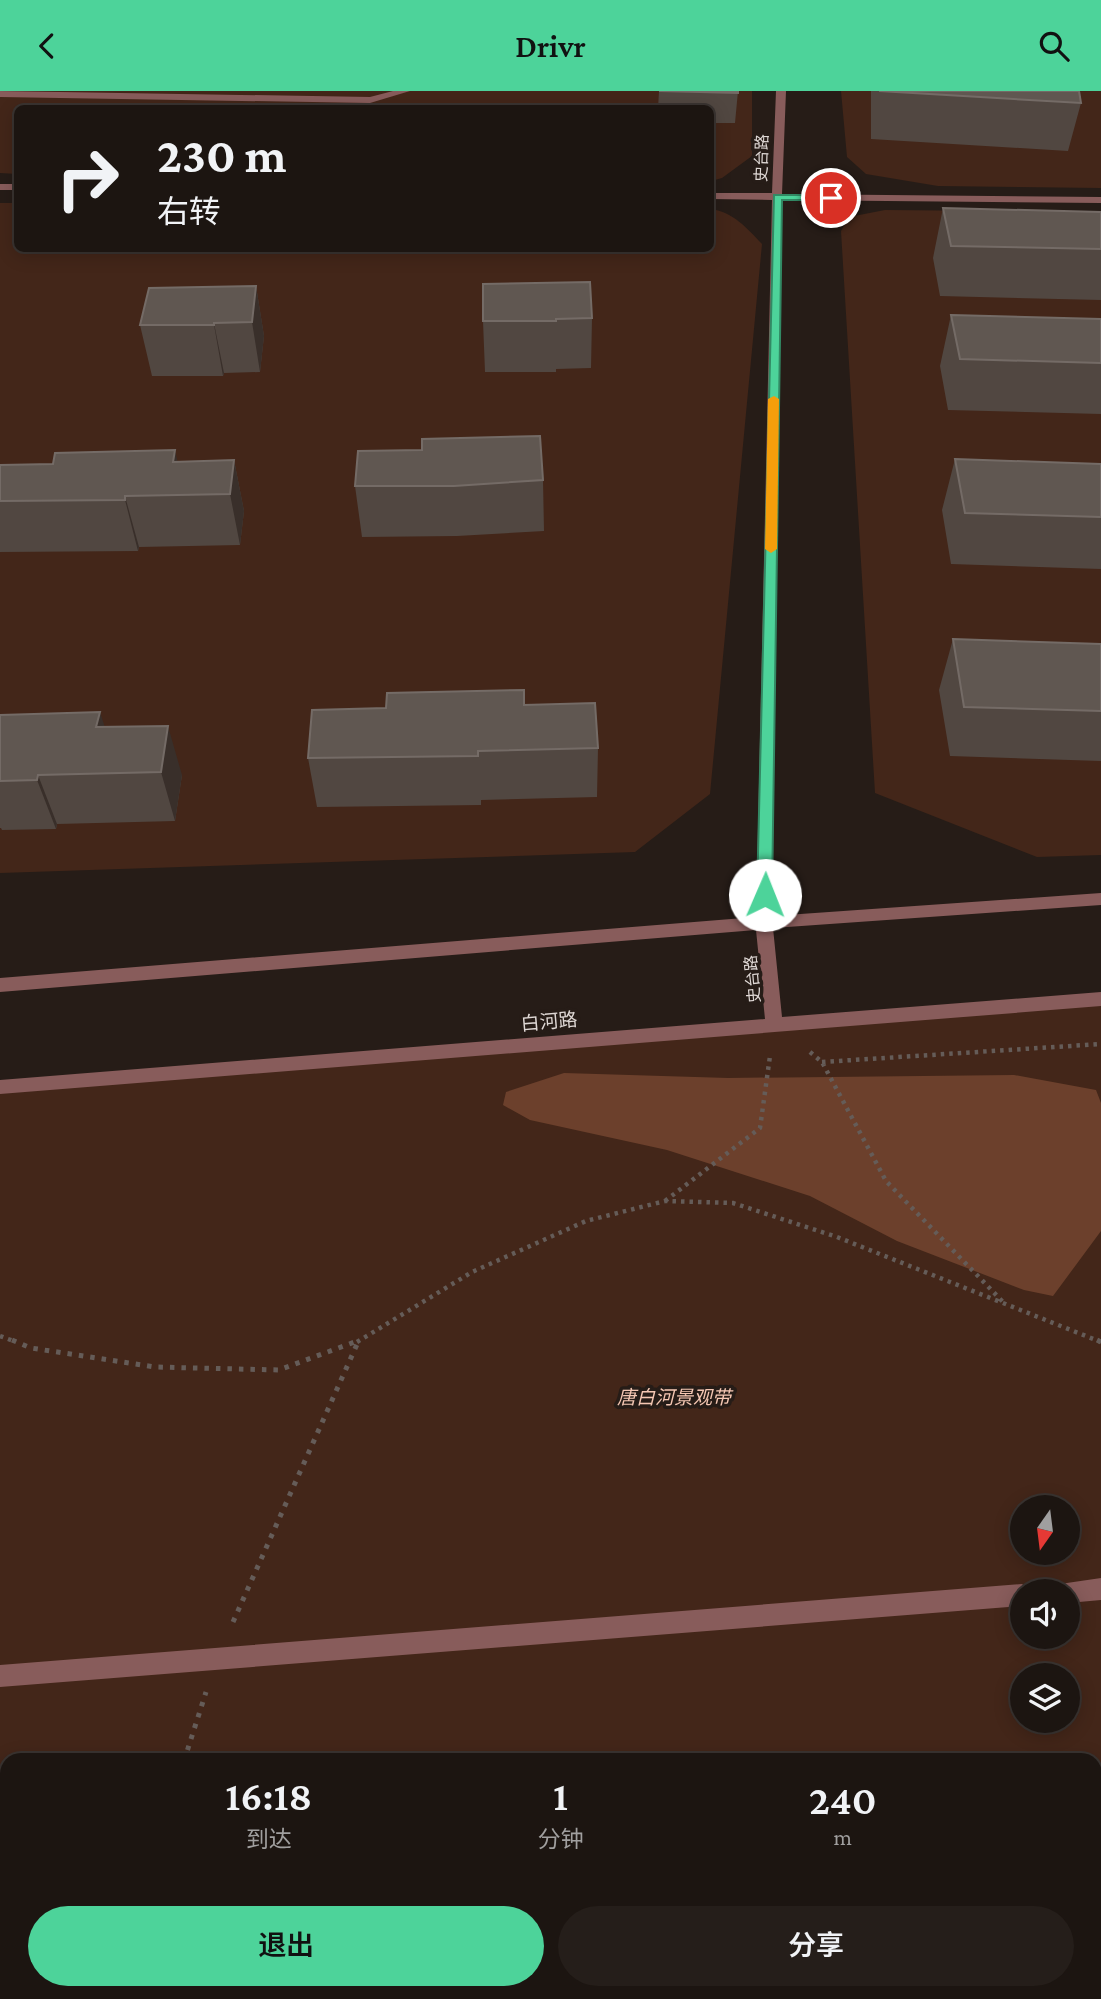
<!DOCTYPE html>
<html lang="zh">
<meta charset="utf-8">
<style>
body{margin:0;font-family:"Crimson Pro","Noto Sans SC",serif;background:#251e1a;color:#f1f3f6;height:100vh;display:flex;flex-direction:column;font-size:26px;white-space:nowrap}
*{box-sizing:border-box;margin:0}
p{font-size:23px;color:#a09f9f}
.icon{flex:none;width:38px;height:38px;fill:none;stroke:currentColor;stroke-width:2;stroke-linecap:round;stroke-linejoin:round}
.map{position:relative;flex:1;overflow:hidden}
.drawer{position:absolute;left:0px;top:1662px;width:1102px;height:247px;display:flex;flex-direction:column;background:#1c1511;border-radius:21px 21px 0 0;box-shadow:0 4px 18px #0003,0 0 0 2px #3a3431}
.drawer>*{flex:none}
.hud{position:absolute;left:14px;top:14px;width:700px;height:147px;border-radius:10px;box-shadow:0 4px 18px #0003,0 0 0 2px #3a3431;background:#1c1511;color:#f1f3f6;overflow:hidden}
.needle{width:46px;rotate:194deg}
.controls{position:absolute;left:1010px;top:1404px;display:grid;gap:14px}
.controls a{display:grid;place-items:center;width:70px;height:70px;border-radius:50%;background:#1c1511;box-shadow:0 4px 18px #0003,0 0 0 2px #3a3431;font-size:35px}
.pin{position:absolute;display:grid;place-items:center;width:60px;height:60px;color:#fff;margin:-30px;border:4px solid #fff;border-radius:50%;box-shadow:0 2px 7px #0007}
.me{position:absolute;width:77px;margin:-38px;rotate:1deg;stroke-linejoin:round;filter:drop-shadow(0 0 5px #0008)}
.turn{display:flex;align-items:center;gap:24px;height:147px;padding:0 28px;font-size:32px}
.turn .icon{width:91px;height:91px;stroke-width:2.5}
.turn b{display:block;font-size:49px;line-height:60px}
.eta{display:flex;justify-content:space-evenly;align-items:center;height:119px;text-align:center}
.eta b{font-size:42px;font-weight:600;line-height:49px}
.button{display:flex;gap:14px;margin-top:auto;padding:14px 28px}
.button a{flex:1;height:80px;border-radius:42px;background:#4dd39a;color:#111;font-size:28px;font-weight:600;line-height:80px;text-align:center}
.button a+a{background:#251e1a;color:#f1f3f6}
header{display:flex;justify-content:space-between;align-items:center;height:91px;padding:0 28px;background:#4dd39a;color:#111;font-size:32px;font-weight:600}
.map>svg:first-child{display:block}
</style>
<header><svg class="icon" aria-label="back" viewBox="0 0 24 24"><path d="M15 5l-7 7 7 7"/></svg>Drivr<svg class="icon" aria-label="search" viewBox="0 0 24 24"><circle cx="10" cy="10" r="6"/><path d="M15 15l6 6"/></svg></header>
<div class="map">
<svg width="1101" height="1908" viewBox="0 0 1101 1908">
<rect width="100%" height="100%" fill="#261c17"/>
<path fill="#432619" fill-rule="evenodd" d="M0,0H752V65L722,87L711,90L710,18H18L17,83L0,82Z
M841,0H1101V97L938,95L866,83L847,66Z
M0,112H17L18,158H710L711,118C733,121 747,137 762,153L710,703L635,761L0,782Z
M885,119L1101,121V764L1037,766L875,702L841,140L849,126Z
M1101,908V1908H0V1001ZM1022,1416H1068V1461H1022ZM1022,1500H1068V1545H1022ZM1022,1584H1068V1629H1022ZM7,1670H1096V1902H7Z"/>
<path fill="#6c402c" d="M564,982L728,987L1014,984L1096,999L1101,1012V1140L1053,1205L1024,1199L897,1150L810,1105L667,1059L530,1029L503,1014L506,1001Z"/>
<g fill="none" stroke-linecap="round" stroke-linejoin="round">
<path stroke="#655c58" stroke-width="4.5" stroke-dasharray="3.5 5" stroke-linecap="butt" d="M810,961L822,971L886,1090L1004,1212
M822,971L1101,953
M665,1110L760,1037L770,965
M0,1245L16,1251
M357,1251L472,1181L586,1130L665,1110L733,1112L837,1146L1101,1251"/>
<path stroke="#655c58" stroke-width="5" stroke-dasharray="4.5 7" stroke-linecap="butt" d="M12,1249L31,1257L155,1276L279,1279L360,1249
M1097,1249L1101,1251
M233,1531L358,1251
M184,1670L206,1601
M1096,1676L1101,1675
M0,1756L7,1755"/>
<path fill="#885c5b" fill-rule="evenodd" d="M0,0L370,6L393,0H410L370,12L0,6Z
M776,0H786L782,103L1101,106V112L782,109L772,825L1101,802V814L773,837L782,926L1101,901V915L0,1003V989L765,928L756,839L0,901V887L756,826L772,109L710,108V102H772Z
M0,93H18V99H0Z
M1101,1487V1509L1068,1512V1500H1058L1060,1493Z
M1022,1493L1031,1500H1022V1515L0,1596V1574Z"/>
</g>
<path fill="#514741" d="M659,0H738L735,32H710V18H658Z
M871,0H1079L1081,12L1068,60L871,48Z
M943,117L1101,121V209L940,205L933,167Z
M256,195L264,245L260,281L224,282L223,285H152L140,234Z
M951,224L1101,228V323L948,319L940,275Z
M592,227L591,277L556,278V281H485L483,230Z
M955,368L1101,373V478L951,473L942,419Z
M234,369L244,420L240,454L139,456L138,460L0,461V374Z
M543,389L544,440L457,445L362,446L355,395Z
M953,548L1101,553V670L950,665L939,599Z
M524,614L598,657L597,706L481,709V714L317,716L308,667Z
M0,624L104,636L182,684L175,730L57,733L56,738L2,739L1,737H0Z"/>
<path fill="#392f2a" d="M256,195L264,245L260,281L252,231Z
M214,232L224,282L223,285L214,234Z
M175,359L185,404L173,371Z
M234,369L244,420L240,454L230,403Z
M125,405L139,456L138,460L125,409Z
M100,621L116,671L96,636Z
M168,635L182,684L175,730L161,681Z
M38,684L57,733L56,738L37,689Z"/>
<path fill="#605751" stroke="#746b66" stroke-width="2" d="M659,0H738V2Z
M879,0H1079L1081,12Z
M943,117L1101,121V158L951,155Z
M590,191L592,227L556,228V230H483V193Z
M256,195L252,231L214,232V234H140L149,197Z
M951,224L1101,228V272L960,268Z
M540,345L543,389L454,395H355L358,360L422,359V348Z
M175,359L173,371L234,369L230,403L125,405V409L0,410V374L53,373L55,362Z
M955,368L1101,373V426L965,422Z
M953,548L1101,553V620L964,616Z
M524,599V614L595,612L598,657L478,660V665L308,667L312,619L386,617L387,602Z
M100,621L96,636L168,635L161,681L38,684L37,689L0,690V624Z"/>
<path fill="#4dd39a" stroke="#328964" stroke-width="2" d="M774,104H831L836,107L831,109H782L772,804L765,809L757,804Z"/>
<path fill="#f59e0b" d="M774,305L779,308L777,458L771,462L765,458L768,308Z"/>
<g text-anchor="middle" stroke-width="7" stroke-linejoin="round" paint-order="stroke">
<g font-size="16" fill="#dfd8d5" stroke="#261c17">
<text transform="translate(761 67) rotate(-88)" y="6">史台路</text>
<text transform="translate(752 888) rotate(-95)" y="6">史台路</text>
</g>
<g font-size="19" fill="#dfd8d5" stroke="#261c17">
<text transform="translate(549 930) rotate(-5)" y="7">白河路</text>
</g>
<g font-size="19" font-style="italic" fill="#f5c7b3" stroke="#261c17">
<text x="674" y="1313">唐白河景观带</text>
</g>
</g>
</svg>
<div class="controls">
<a><svg class="needle" viewBox="-14 -14 28 28"><path d="M0-13l5 13h-10z" fill="#e53935"/><path d="M0 13l5-13h-10z" fill="#a09f9f"/></svg></a>
<a><svg class="icon" aria-label="sound" viewBox="0 0 24 24"><path d="M4 9h4l5-4v14l-5-4H4zM17 9q2 3 0 6"/></svg></a>
<a><svg class="icon" aria-label="layers" viewBox="0 0 24 24"><path d="M12 4l9 5-9 5-9-5zM3 14l9 5 9-5"/></svg></a>
</div>
<div class="pin" style="left:831px;top:107px;background:#d93025"><svg class="icon" aria-label="arrive" viewBox="0 0 24 24"><path d="M6 21V4h12l-3 4 3 4H6"/></svg></div>
<svg class="me" style="left:765px;top:804px" viewBox="-20 -20 40 40"><circle r="19" fill="#fff"/><path d="M0-13L10 11 0 6-10 11z" fill="#4dd39a"/></svg>
<div class="hud">
<div class="turn"><svg class="icon" aria-label="right" viewBox="0 0 24 24"><path d="M7 20v-9h11M14 6l5 5-5 5"/></svg><div><b>230 m</b>右转</div></div>
</div>
<section class="drawer">
<div class="eta">
<div><b>16:18</b><p>到达</p></div>
<div><b>1</b><p>分钟</p></div>
<div><b>240</b><p>m</p></div>
</div>
<div class="button"><a>退出</a><a>分享</a></div>
</section>
</div>
